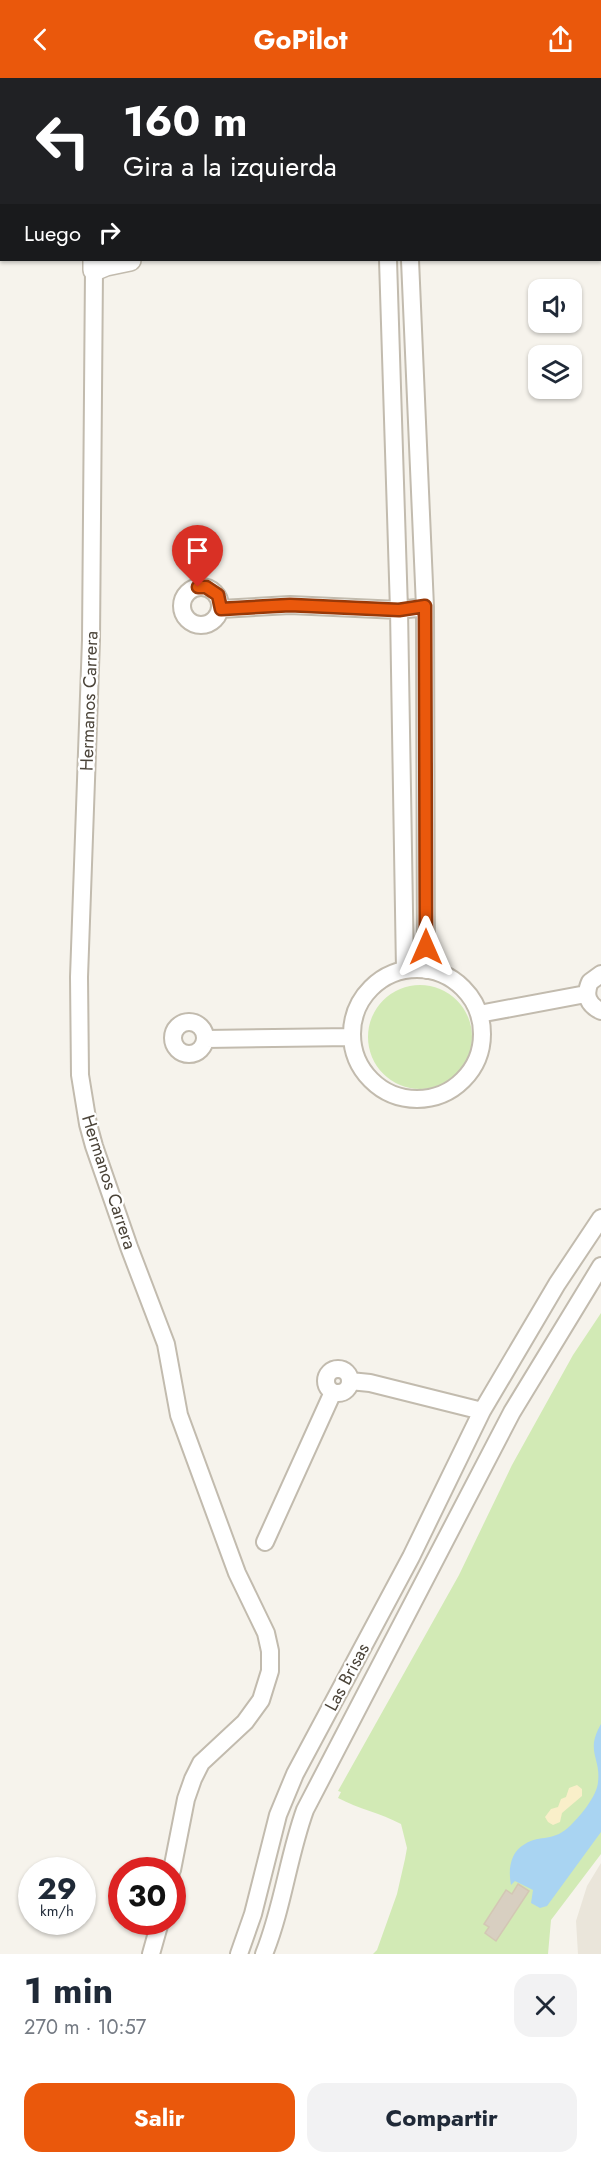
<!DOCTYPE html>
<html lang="es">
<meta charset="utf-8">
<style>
body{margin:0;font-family:Jost,sans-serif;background:#f2f2f3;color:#1f2937;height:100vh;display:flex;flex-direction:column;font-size:22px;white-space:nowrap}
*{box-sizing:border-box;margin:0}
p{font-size:20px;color:#747a83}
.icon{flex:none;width:33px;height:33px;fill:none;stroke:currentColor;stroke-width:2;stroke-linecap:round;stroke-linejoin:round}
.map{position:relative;height:1876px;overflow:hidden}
.details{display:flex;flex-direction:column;background:#fff;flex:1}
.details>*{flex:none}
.hud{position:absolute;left:0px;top:0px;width:602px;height:183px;box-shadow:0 2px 4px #0004;background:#202124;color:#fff;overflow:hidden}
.controls{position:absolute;left:528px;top:201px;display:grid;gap:12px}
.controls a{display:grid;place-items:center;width:54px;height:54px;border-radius:12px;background:#fff;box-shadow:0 2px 4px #0004;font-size:30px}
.speed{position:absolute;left:18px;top:1779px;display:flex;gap:12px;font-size:30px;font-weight:700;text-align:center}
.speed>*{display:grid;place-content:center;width:78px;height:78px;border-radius:50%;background:#fff;box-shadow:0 2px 4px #0004;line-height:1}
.speed small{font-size:15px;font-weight:400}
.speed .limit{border:9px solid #d22;background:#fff;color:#111}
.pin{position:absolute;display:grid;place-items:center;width:51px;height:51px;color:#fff;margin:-62px -26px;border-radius:50% 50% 50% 0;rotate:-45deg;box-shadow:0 0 6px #0007}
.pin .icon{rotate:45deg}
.me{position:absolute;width:66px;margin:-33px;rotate:0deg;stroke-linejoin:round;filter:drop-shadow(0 0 4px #0008)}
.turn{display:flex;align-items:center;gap:21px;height:126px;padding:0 24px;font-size:27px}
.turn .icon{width:78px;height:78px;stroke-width:2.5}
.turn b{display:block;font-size:42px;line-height:51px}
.then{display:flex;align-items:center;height:57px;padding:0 24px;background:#0003;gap:12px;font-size:22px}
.round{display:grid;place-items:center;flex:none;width:63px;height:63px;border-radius:18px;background:#f2f2f3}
.overview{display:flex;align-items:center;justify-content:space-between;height:102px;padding:0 24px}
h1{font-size:36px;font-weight:700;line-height:45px}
.cta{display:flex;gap:12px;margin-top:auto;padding:12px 24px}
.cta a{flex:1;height:69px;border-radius:18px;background:#ea580c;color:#fff;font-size:24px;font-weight:700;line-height:69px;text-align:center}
.cta a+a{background:#f2f2f3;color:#1f2937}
header{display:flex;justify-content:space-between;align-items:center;height:78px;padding:0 24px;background:#ea580c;color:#fff;font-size:27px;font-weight:700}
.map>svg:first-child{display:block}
</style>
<header><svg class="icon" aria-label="back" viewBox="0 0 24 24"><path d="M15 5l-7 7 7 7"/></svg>GoPilot<svg class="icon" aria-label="share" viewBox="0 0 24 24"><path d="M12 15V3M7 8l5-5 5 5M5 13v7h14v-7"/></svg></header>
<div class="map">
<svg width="601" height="1876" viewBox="0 0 601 1876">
<rect width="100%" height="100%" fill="#f6f3ec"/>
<path fill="#eae5da" d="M110,0H601V39L600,2Z
M601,1785V1876H578L576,1843L587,1808Z"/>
<path fill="#d2eab5" d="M368 959a52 52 0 1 1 104 0a52 52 0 1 1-104 0Z
M601,1235V1776L551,1842L548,1876H373L377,1872L397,1816L405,1781L407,1770L401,1746C380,1735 359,1731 338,1720L341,1714L338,1713L459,1497L512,1387L573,1277Z"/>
<path fill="#f9efc9" d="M577,1707L582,1711V1718L562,1735L560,1744L553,1747L548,1744L545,1739L551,1731L558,1729L561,1721L566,1719L569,1710Z"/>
<path fill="#a9d4f2" d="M601,1646V1754L547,1828L540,1830L531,1825L533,1812L515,1803L511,1807C508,1792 510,1774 525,1766C541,1756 553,1765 571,1747C581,1737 597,1718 598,1704C601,1679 585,1674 601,1646Z"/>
<path fill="#d8cfc1" stroke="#d3c7b4" stroke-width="1.5" d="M445,0H488L443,2Z
M518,1806L529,1813L496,1863L485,1855L489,1849L484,1846L506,1812L512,1816Z"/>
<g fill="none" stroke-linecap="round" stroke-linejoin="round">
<g stroke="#c2bbae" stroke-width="20">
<path id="minor" d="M386,0V2
M410,2V0
M0,48H2
M388,182L399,532L405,892
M410,182L425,529L426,892
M94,192L91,562L79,899L80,997L88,1046L94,1068L129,1169L166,1266L179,1337L237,1495L266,1555L270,1573V1593L261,1622L245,1644L201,1685L193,1701L186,1721L172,1792
M182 528a19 19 0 1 1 38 0a19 19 0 1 1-38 0Z
M221,531L290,527L399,532L425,529
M352 956a65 65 0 1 1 130 0a65 65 0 1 1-130 0Z
M601,896L590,904C584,917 588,927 601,933
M479,936L586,916
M173 960a16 16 0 1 1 32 0a16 16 0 1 1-32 0Z
M206,961L352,959
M326 1303a12 12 0 1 1 24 0a12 12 0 1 1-24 0Z
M350,1303L370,1305L482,1333
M265,1464L333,1314
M151,1876L160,1844
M239,1876L253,1836L278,1737L295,1696L411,1479L482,1333L557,1206L601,1140
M264,1876C283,1829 288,1779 305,1732L512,1334L601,1188"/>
</g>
<g stroke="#c2bbae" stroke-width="24">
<path id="tertiary" d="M102,2V0
M600,62H601
M600,81H601
M94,182V192L106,187L130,182"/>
</g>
<use href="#minor" stroke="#fff" stroke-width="16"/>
<use href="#tertiary" stroke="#fff" stroke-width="21"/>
</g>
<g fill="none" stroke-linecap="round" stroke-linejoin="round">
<g stroke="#983908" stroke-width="15">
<path id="route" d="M198,509H206L218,517L221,531L290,527L399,532L425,528L426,869"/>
</g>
<use href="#route" stroke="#ea580c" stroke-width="10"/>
</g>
<g text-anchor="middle" stroke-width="4.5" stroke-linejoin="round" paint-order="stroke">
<g font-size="18" fill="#4b4439" stroke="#fff">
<text transform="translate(89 623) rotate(-88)" y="6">Hermanos Carrera</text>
<text transform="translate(109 1104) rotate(72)" y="6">Hermanos Carrera</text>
<text transform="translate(347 1599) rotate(-62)" y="6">Las Brisas</text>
</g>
</g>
</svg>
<div class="controls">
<a><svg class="icon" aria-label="sound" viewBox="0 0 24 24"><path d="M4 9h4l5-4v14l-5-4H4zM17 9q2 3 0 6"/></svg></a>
<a><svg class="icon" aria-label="layers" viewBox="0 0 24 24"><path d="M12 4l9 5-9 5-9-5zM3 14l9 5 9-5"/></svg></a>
</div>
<div class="speed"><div>29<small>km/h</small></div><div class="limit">30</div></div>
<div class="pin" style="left:198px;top:509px;background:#d93025"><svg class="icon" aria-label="arrive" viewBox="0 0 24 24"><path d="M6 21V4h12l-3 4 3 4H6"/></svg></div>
<svg class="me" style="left:426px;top:869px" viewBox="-20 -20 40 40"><path d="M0-17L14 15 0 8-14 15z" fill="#ea580c" stroke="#fff" stroke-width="4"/></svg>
<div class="hud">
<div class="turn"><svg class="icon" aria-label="left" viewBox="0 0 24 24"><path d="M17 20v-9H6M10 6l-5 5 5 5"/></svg><div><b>160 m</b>Gira a la izquierda</div></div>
<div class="then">Luego<svg class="icon" aria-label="right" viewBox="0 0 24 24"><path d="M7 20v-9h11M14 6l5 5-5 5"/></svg></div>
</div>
</div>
<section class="details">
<div class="overview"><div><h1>1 min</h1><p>270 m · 10:57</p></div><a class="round"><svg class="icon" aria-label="close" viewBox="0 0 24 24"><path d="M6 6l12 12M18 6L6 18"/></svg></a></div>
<div class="cta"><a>Salir</a><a>Compartir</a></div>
</section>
